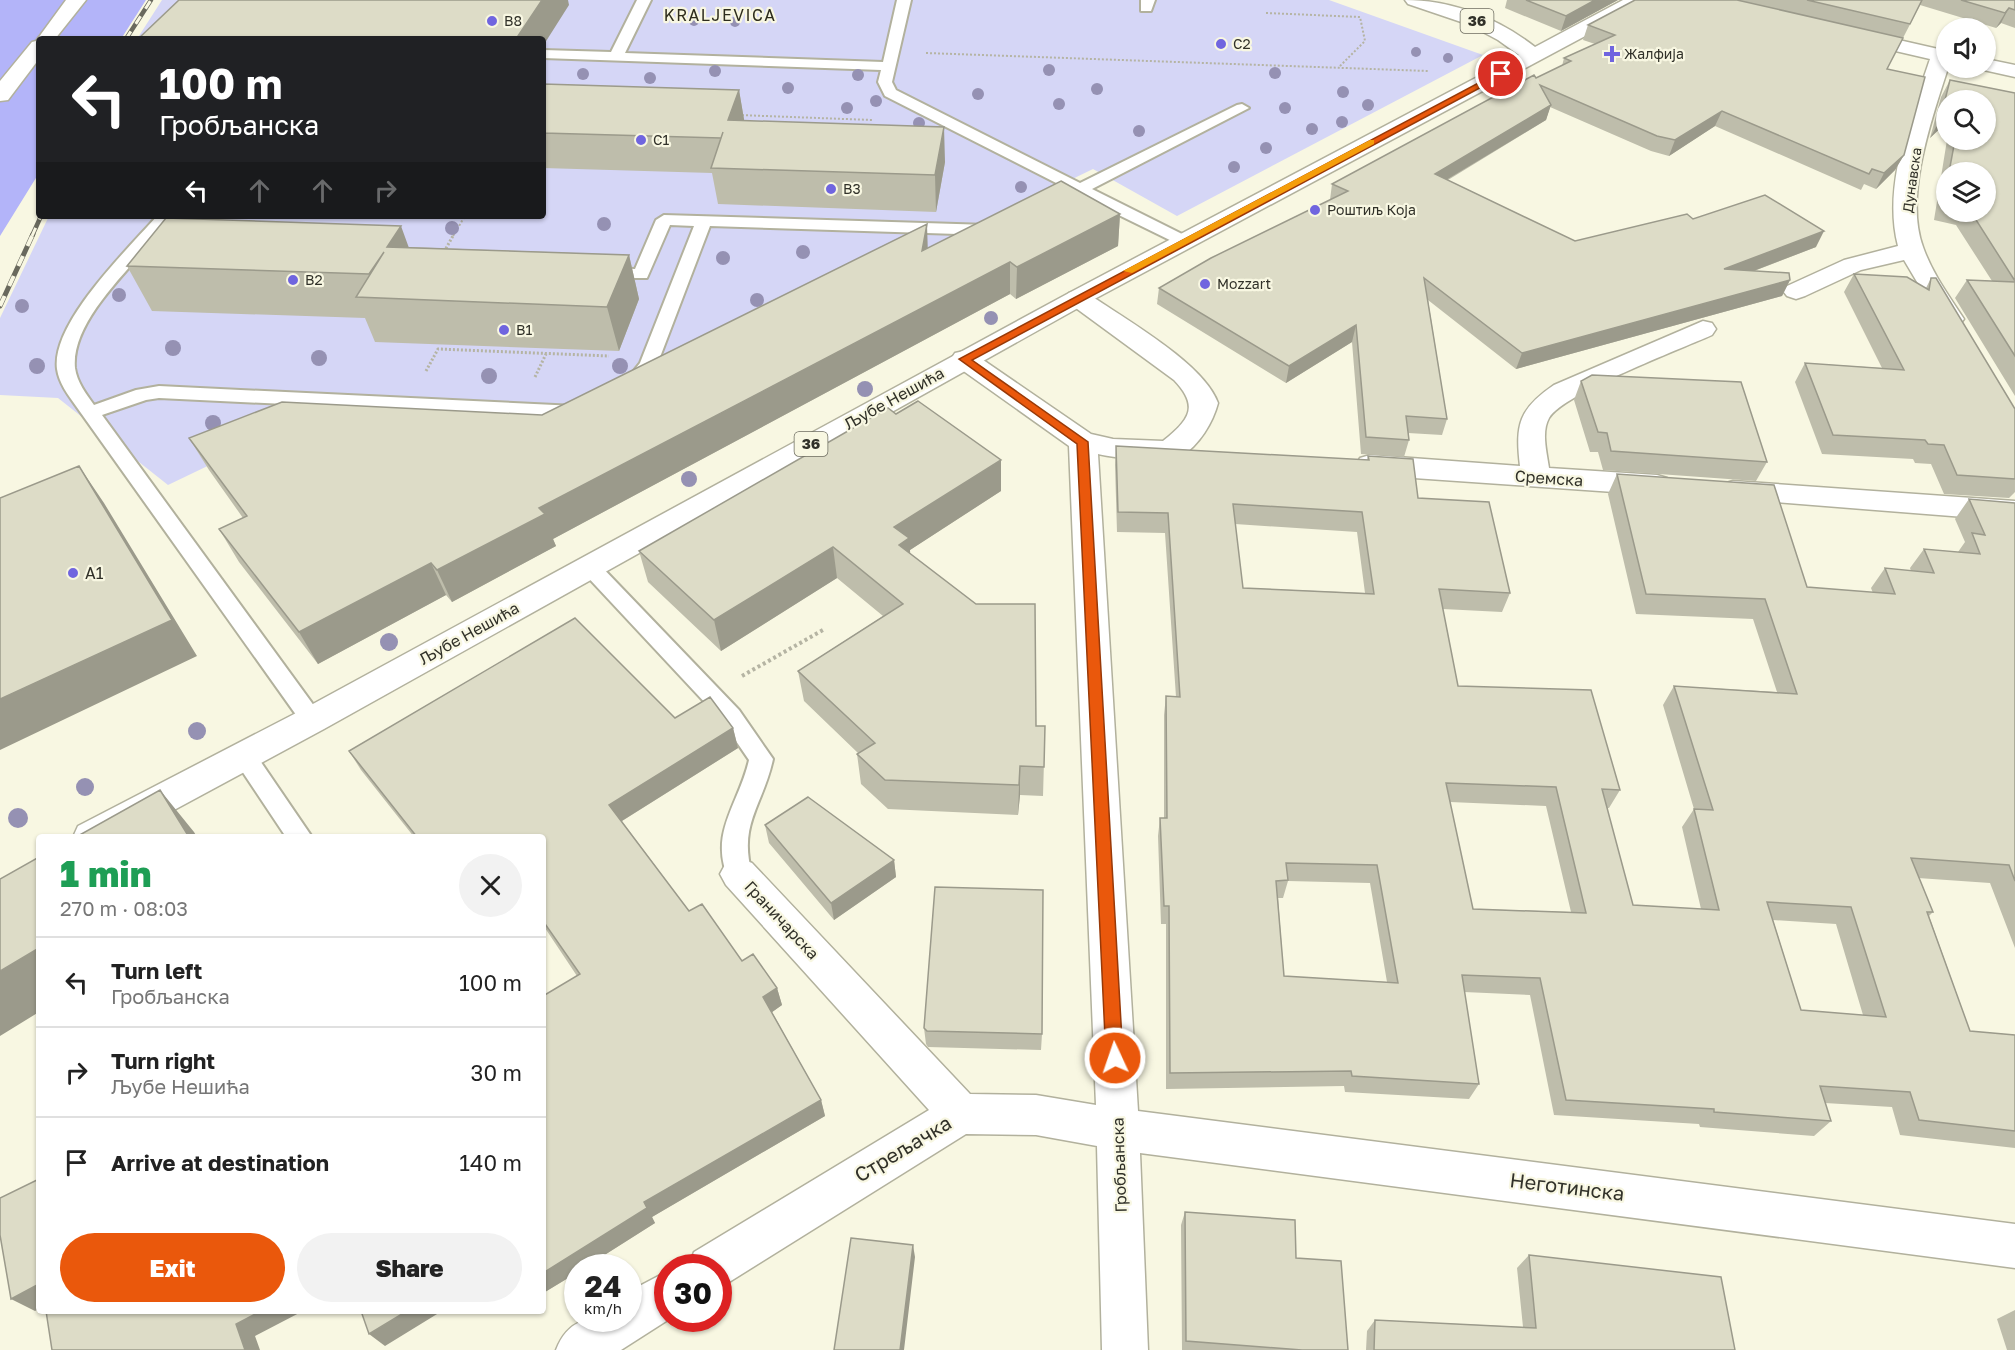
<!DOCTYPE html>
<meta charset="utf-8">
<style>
body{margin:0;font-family:"Golos Text",sans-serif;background:#f2f2f2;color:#222;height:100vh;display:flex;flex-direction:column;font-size:22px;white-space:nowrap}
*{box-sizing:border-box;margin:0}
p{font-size:20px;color:#767676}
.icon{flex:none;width:33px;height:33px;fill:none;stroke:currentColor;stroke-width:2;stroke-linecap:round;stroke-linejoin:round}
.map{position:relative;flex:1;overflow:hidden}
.details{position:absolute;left:36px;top:834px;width:510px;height:480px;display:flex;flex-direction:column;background:#fff;border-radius:6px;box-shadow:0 2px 4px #0004}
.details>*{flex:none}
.guide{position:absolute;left:36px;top:36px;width:510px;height:183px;border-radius:6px;box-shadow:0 2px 4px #0004;background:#202124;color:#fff;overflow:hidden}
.fabs{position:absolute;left:1936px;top:18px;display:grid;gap:12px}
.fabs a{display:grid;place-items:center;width:60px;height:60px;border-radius:50%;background:#fff;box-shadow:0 2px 4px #0004;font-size:30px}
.speed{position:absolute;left:564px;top:1254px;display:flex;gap:12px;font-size:30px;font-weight:700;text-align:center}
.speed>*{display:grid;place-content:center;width:78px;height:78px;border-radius:50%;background:#fff;box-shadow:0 2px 4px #0004;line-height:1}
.speed small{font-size:15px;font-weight:400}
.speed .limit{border:9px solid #d22;background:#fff;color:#111}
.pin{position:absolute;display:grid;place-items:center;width:51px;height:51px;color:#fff;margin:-26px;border:3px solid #fff;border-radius:50%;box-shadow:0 2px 6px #0007}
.me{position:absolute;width:66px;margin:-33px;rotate:357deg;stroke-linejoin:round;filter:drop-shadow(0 0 4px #0008)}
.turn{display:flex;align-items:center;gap:21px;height:126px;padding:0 24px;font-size:27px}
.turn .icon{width:78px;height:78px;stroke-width:2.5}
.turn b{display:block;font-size:42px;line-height:51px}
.lanes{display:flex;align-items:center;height:57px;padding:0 24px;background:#0003;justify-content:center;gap:30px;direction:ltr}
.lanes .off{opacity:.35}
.round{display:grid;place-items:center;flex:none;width:63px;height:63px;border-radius:32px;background:#f2f2f2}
.summary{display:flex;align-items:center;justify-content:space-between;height:102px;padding:0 24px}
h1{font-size:36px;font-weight:800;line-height:45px;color:#1e9e55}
.cta{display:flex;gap:12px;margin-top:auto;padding:12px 24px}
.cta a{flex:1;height:69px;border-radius:36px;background:#ea580c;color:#fff;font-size:24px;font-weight:800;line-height:69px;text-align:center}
.cta a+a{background:#f2f2f2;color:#222}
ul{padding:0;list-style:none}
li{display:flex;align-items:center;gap:18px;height:90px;padding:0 24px;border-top:2px solid #e0e0e0}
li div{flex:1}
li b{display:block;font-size:22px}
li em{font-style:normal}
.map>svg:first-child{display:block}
</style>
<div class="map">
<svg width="2015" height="1350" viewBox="0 0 2015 1350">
<rect width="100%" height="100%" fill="#f8f7e2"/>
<path fill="#d5d6f6" d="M162,0H1329L1483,55L1177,216L1093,169L569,422L274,434L168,485L58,398L0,395V318L49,216H543V39H137Z"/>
<path fill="#b3b4f9" d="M0,0H146L121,39H39V173L0,236Z"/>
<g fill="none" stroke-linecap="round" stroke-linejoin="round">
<g stroke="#b2b19d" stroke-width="4">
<path id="lane" d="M637,0H651L625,53L883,62L897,0H911L892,82L896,90L1080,183L1237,105L1242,104L1249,108L1092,189L1188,237L1190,241L1182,246L1080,196L1059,206H1047L1045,203L1068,189L885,96L878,82L881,70L543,58V50L611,52Z
M1141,0H1155L1151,11H1141Z
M664,215L989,225L997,230L989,235L710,226L657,365L639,388L632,390L623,384L640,363L694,226L670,225L647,278H603L595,273L603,268L635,269L656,220Z
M157,216H174C146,255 70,316 75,368C77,382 86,394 94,405L136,390L159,386L576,406L583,408L585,412L583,416L576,418L159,398L146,400L102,415L320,714L324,720L320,726L312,729L304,726L76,406C68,395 59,383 57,369C51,323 128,249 157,216Z
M589,558L596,561L739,710L773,759C763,806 738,823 752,874L748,882L739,885L730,882C707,834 739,805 749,760L723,722L582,571L579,566L582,561Z
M244,747L252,749L312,837H286L232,756L236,749Z"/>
</g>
<g stroke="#b2b19d" stroke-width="3">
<path id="street" d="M66,0H86L55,39H39V59L8,100L0,101V81L32,42L36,41Z
M1855,30L1947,51L1948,68C1932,119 1904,195 1923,247C1932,273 1949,296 1964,319L1960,324L1951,327L1942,324L1904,260L1861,270L1805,296L1796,299L1787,296L1783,291L1787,286L1844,260L1898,246C1882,185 1911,117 1930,59L1848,40L1845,36L1848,32Z
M1986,59L2015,65V77L1979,69L1977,68H1986Z
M1078,290L1087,293C1123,318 1204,363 1218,403C1213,422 1199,446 1181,456C1169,464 1114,458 1098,454L1138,1111L2015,1224V1268L1140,1153L1148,1350H1102L1097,1146L1036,1135L966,1134L726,1284L718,1287V1268H688L694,1252L929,1110L726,885L720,874L726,863L739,858L752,863L970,1094L1036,1095L1096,1105L1069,446L955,365L951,359L955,353L964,351L973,353L1091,434L1113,439L1163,441C1189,420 1200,407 1174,380L1069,303L1065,298L1069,293Z
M1703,321L1712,323L1716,329L1712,335C1681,349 1564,393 1549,418C1541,432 1547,453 1549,468L1657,475L1667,478L1672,485L1667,492L1657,495L1370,475L1360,472L1356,465L1360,458L1370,455L1520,466C1515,424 1519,409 1554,385Z
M1733,481L2015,501V521L1723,498L1718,491L1723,484Z
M668,1271V1318H671L621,1350H556C570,1314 595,1318 628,1318V1292Z"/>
</g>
<g stroke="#b2b19d" stroke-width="3">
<path id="primary" d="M1405,0C1452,0 1498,18 1535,47L1623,0H1648L1645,4L1087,303L324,729L124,837H73L78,826L300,711L1069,293L1519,55L1498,40L1470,25L1408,4Z"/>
</g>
<path stroke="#b5b4a3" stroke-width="2" stroke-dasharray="2 2" stroke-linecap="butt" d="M1266,13L1360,17L1365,41L1339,67
M926,53L1428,71
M738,115L872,120
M453,236L465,216"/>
<path stroke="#b5b4a3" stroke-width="3" stroke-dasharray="2 2" stroke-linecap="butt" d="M444,252L454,234
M426,371L438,349L609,356
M535,377L546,354"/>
<path stroke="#b5b4a3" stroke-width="4" stroke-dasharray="3 3" stroke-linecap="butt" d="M742,676L823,630"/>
<use href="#lane" fill="#fff" fill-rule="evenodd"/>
<use href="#street" fill="#fff" fill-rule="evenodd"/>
<use href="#primary" fill="#fff" fill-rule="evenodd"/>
<g stroke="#69695d" stroke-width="4.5">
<path id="rail-far1" d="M126,39L151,0
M32,236L41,216"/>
</g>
<g stroke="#69695d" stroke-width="5">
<path id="rail" d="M0,306L33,234"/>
</g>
<use href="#rail-far1" stroke="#f8f7e2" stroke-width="3" stroke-dasharray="9" stroke-linecap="butt"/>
<use href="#rail" stroke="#f8f7e2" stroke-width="4" stroke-dasharray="11" stroke-linecap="butt"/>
</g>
<g fill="#9591b3">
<circle cx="694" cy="21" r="5"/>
<circle cx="735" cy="22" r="5"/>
<circle cx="1416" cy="52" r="5"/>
<circle cx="1448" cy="58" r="5"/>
<circle cx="1049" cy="70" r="6"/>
<circle cx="715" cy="71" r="6"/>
<circle cx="1275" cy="73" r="6"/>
<circle cx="583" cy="74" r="6"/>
<circle cx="858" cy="75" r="6"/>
<circle cx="650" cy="78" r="6"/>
<circle cx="788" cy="88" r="6"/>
<circle cx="1097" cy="89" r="6"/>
<circle cx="1343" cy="92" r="6"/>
<circle cx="978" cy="94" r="6"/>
<circle cx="876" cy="101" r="6"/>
<circle cx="1059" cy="104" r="6"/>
<circle cx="1368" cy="105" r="6"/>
<circle cx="847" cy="108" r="6"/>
<circle cx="1285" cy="108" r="6"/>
<circle cx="1342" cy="122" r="6"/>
<circle cx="919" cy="123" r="6"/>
<circle cx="1312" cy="129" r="6"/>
<circle cx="1139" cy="131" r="6"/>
<circle cx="1266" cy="148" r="6"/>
<circle cx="1234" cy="167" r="6"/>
<circle cx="1021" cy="187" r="6"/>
<circle cx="604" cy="224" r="7"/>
<circle cx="452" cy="228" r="7"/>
<circle cx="803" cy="252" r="7"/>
<circle cx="723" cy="258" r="7"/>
<circle cx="119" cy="295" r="7"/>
<circle cx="757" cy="300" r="7"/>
<circle cx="22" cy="306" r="7"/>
<circle cx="991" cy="318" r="7"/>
<circle cx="173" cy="348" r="8"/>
<circle cx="319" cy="358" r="8"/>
<circle cx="37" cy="366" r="8"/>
<circle cx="620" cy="366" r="8"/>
<circle cx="489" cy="376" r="8"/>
<circle cx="865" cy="389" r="8"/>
<circle cx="213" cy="423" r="8"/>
<circle cx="689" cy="479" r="8"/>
<circle cx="389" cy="642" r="9"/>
<circle cx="197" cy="731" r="9"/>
<circle cx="85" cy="787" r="9"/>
<circle cx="18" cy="818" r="10"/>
</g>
<path fill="#bebdab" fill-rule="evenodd" d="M1507,0H1618L1561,31L1505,8Z
M1737,0H2015V28L2001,23L1996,28L1920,5L1887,69L1904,155L1895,170L1876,189L1864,184L1861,190L1715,126L1669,156L1651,151L1550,107L1546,120L1448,180L1575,241L1693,219L1816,247L1754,271L1790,280L1782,296L1516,369L1428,300L1447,419L1442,435L1408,433L1409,440L1404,457L1361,454L1352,342L1286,383L1157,304L1159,288L1330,200L1332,184L1562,66L1564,58L1595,44L1583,40L1588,25Z
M1950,80L2015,93V396L1955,298L1967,280L1992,281L1956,225L1934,220L1947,140H1986V100H1947V122L1930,138L1941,97ZM1947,172H1986V212H1947Z
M543,84L739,90L744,120L945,162L936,212L718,204L712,173L543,168Z
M1120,214L1118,246L1016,299L1010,294L553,539L556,546L452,602L446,595L318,664L239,562L219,529L243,518L209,470L189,438L542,415L928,248Z
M409,247L629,255L639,299L619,351L375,342L365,318L152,311L127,266Z
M1854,274L1926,288L1931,278L2015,409V492L2009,498L1944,494L1931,464L1915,463L1913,459L1822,454L1795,382L1805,363L1882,368L1844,292Z
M1581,381L1767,462L1756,481L1603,470L1598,452H1590L1574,400Z
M1116,446L1367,460L1368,456L1418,498L1510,593L1502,612L1443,609L1458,686L1620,790L1609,808H1607L1633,905L1701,909L1682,827L1694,809L1663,705L1674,686L1777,692L1753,619L1636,614L1608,494L1617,474L1807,587L1873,593L1871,588L1885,568L1911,571L1910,568L1924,549L1958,552L1965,542L1955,519L1969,499L2015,503V948L1990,883L1918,878L1933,912L1929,916L1970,1031L2015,1035V1148L1900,1135L1892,1107L1825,1103L1831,1121L1814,1136L1700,1127L1699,1124L1554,1115L1530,995L1464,992L1479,1084L1469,1099L1345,1092L1344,1086L1166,1089V924H1161L1158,836L1160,818H1164V715L1166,696L1176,697L1165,533L1117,532L1115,465ZM1235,524L1357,532L1365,593L1243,588ZM1450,802L1546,806L1571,912L1473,909ZM1288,881L1370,883L1387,982L1284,976L1278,898H1283ZM1773,920L1836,924L1863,1015L1801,1010Z
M1001,491L910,550V553L1036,726H1045L1043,796L1020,795L1018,815L888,809L861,784L857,754L858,753L804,701L798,671L883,616L837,578L721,651L648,582L639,551Z
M675,718L733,728L738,748L622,821L689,911L742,961L777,988L782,1005L772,1012L821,1100L825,1116L652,1217L655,1223L584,1268H578V1272L545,1292L543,1291V996L577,976L543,925V837H414L361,770L349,751Z
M765,825L894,860L896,877L834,920L769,843Z
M924,1028L1042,1034L1041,1050L928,1047L926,1044Z
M1185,1212L1348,1350H1182L1181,1225Z
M1529,1255L1735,1350H1366L1367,1331L1375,1320L1523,1327L1517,1268Z
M2015,1310V1350H2007L1997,1319Z"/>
<path fill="#9b9a8b" d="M542,0H568L569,5L543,46V39H516Z
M1595,0H1618L1561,31L1566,16Z
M2009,8L2001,23L1996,28L2005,13Z
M739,90L745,125L728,120Z
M1551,105L1546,120L1431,189L1435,174Z
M1722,111L1715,126L1669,156L1675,140Z
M1947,114V122L1930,138L1940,120Z
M944,127L945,162L936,212L935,175Z
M1904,155L1895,170L1876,189L1884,173Z
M1120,214L1118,246L1016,299L1017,267Z
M927,224L928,256L922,251Z
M401,226L417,270L387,247Z
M1824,231L1816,247L1717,285L1724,269Z
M629,255L639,299L619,351L607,307Z
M1010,262V294L553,539L556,546L452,602L437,570L539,508Z
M1790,280L1782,296L1516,369L1522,353Z
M1356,325L1352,342L1286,383L1289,366Z
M1001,460V491L910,550L911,569L901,576L894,527Z
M79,466L104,503L197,656L0,750V699Z
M833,547L837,578L721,651L714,620Z
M431,563L446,595L318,664L299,632Z
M733,728L738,748L617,824L609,805Z
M1020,766V795L1018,815L1019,785Z
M160,790L194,832L197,837H189Z
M894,860L896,877L834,920L831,903Z
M39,948V1012L0,1036V971Z
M777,988L782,1005L768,1015L763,997Z
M821,1100L825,1116L652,1217L655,1223L584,1268H578V1272L545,1292L543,1291V1273L644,1202Z
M913,1245L915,1257L904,1350H900Z
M39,1284V1309L35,1311L11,1299Z
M261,1311H303L255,1336L260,1350H245L236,1324Z
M407,1311H442L385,1346L369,1334Z"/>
<path fill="#dddcc7" stroke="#9b9a8b" stroke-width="1.5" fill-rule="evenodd" d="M179,0H542L516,39H138Z
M1526,0H1595L1566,16Z
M1635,0H1737L1903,38L1887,69L1925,77L1904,155L1884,173L1872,169L1869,174L1722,111L1675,140L1657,136L1540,85L1551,105L1435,174L1575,241L1687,214L1693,219L1765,195L1824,231L1724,269L1789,273L1790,280L1522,353L1424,278L1447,419L1406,416L1409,440L1366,437L1356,325L1289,366L1159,288L1211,258L1348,191L1332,184L1534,75L1536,78L1571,61L1564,58L1615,35L1588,25Z
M1807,0H1922L1910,24Z
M1961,0H2015V10L2009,8L2005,13Z
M1950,80L2015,93V281L1971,212H1986V172H1949L1955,140H1986V100H1947V114L1940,120Z
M543,84L739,90L728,120L944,127L935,175L711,168L723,132L721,138L543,133Z
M1061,181L1120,214L1017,267L1010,262L539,508L545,514L437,570L431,563L299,632L219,529L247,516L189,438L282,402L542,415L927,224L922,251Z
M1947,184V202L1944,201Z
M166,218L401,226L387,247L629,255L607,307L356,297L384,252L369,274L127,266Z
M1854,274L1907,277L1929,290L1931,278H1936L2015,409V479L1957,475L1944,445L1928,444L1925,440L1833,435L1805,363L1904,370Z
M1967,280L2015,282V356Z
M1592,375L1741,382L1767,462L1611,451L1607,433L1598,432L1581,381Z
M918,401L1001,460L894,527L909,538L899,545L976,604H1035L1036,726H1045L1044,767L1020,766L1019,785L885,780L857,754L875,743L798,671L903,604L833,547L714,620L639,551L888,408L896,414Z
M1116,446L1369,460L1368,456L1413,459L1418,498L1489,502L1510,593L1439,589L1458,686L1591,690L1620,790L1602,789L1633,905L1719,910L1694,809L1713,810L1674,686L1797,694L1765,599L1646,594L1617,474L1774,485L1807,587L1895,594L1885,568L1934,573L1924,549L1980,554L1972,533L1985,535L1969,499L2015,503V881L2009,865L1911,858L1933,912H1927L1970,1031L2015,1035V1131L1919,1120L1910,1092L1820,1086L1831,1121L1714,1112V1109L1566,1100L1540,978L1462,975L1479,1084L1352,1076L1351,1071L1170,1073L1169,906H1164L1160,818H1167L1166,696L1180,697L1168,513L1118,512ZM1233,504L1362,512L1374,594L1243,588ZM1446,783L1556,787L1586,913L1473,909ZM1286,863L1377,865L1398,983L1284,976L1276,881L1288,880ZM1767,902L1851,907L1886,1017L1801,1010Z
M79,466L172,620L0,699V498Z
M575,618L675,718L710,697L733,728L609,805L689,911L702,904L742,961L753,954L777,988L763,997L821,1100L644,1202L647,1208L543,1273V996L580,974L543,921V837H417L349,751Z
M160,790L189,837H76Z
M808,797L894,860L831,903L765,825Z
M39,857V948L0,971V879Z
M935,887L1043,890L1042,1034L927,1031L924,1028Z
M39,1179V1284L11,1299L0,1235V1198Z
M1185,1212L1295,1220L1296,1258L1341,1261L1348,1350H1302L1186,1341Z
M851,1238L913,1245L900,1350H834Z
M1529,1255L1721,1277L1735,1350H1374L1375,1320L1536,1328Z
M46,1311H261L236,1324L245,1350H52Z
M361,1311H407L369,1334Z"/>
<path fill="#ea580c" stroke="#983908" stroke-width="1.5" d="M1501,71L1504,75L972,360L1088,442L1123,1058L1121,1063L1115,1065L1109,1063L1106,1058L1077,444L959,359Z"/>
<path fill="#f59e0b" d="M1370,140H1374V144L1132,273L1123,271Z"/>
<g fill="#7065df" stroke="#f8f7e2" stroke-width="2">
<circle cx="492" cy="21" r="6"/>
<circle cx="1221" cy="44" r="6"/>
<path d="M1609 45h6v6h6v6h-6v6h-6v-6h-6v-6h6z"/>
<circle cx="641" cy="140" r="6"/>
<circle cx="831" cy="189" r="6"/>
<circle cx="1315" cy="210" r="6"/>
<circle cx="293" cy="280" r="6"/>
<circle cx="1205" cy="284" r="6"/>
<circle cx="504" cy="330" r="6"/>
<circle cx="73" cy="573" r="6"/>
</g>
<g text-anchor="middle" stroke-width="4.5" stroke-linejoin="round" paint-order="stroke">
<g font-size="14" fill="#313129" stroke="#f8f7e2" text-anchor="start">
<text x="504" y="26">B8</text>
<text x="1233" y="49">C2</text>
<text x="1624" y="59">Жалфија</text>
<text x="653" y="145">C1</text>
<text x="843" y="194">B3</text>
<text x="1327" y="215">Роштиљ Која</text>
<text x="305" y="285">B2</text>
<text x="1217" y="289">Mozzart</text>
<text x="516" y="335">B1</text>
</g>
<g font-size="14" fill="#313129" stroke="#f8f7e2">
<text transform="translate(1912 180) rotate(-82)" y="5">Дунавска</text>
</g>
<g fill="#f8f7e2" stroke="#6d6c60" stroke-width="1.5">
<rect x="1460.5" y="9" width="33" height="24" rx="4.5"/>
<rect x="794.5" y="432" width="33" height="24" rx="4.5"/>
</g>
<g font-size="15" font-weight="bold" fill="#313129">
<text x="1477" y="26">36</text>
<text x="811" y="449">36</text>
</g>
<g font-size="16" letter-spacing="1.5" fill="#2e2d1d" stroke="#f8f7e2">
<text x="720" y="21">KRALJEVICA</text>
</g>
<g font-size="16" fill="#313129" stroke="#f8f7e2">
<text transform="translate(894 398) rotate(-29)" y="6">Љубе Нешића</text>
<text transform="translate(1549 478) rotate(4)" y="6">Сремска</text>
<text transform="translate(469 633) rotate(-29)" y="6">Љубе Нешића</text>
<text transform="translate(782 920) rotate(47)" y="6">Граничарска</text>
<text transform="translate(1119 1165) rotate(-92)" y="6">Гробљанска</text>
</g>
<g font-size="16" fill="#313129" stroke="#f8f7e2" text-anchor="start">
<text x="85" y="579">A1</text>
</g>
<g font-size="20" fill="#313129" stroke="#f8f7e2">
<text transform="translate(903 1149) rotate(-31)" y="7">Стрељачка</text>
<text transform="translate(1567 1187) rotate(7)" y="7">Неготинска</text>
</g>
</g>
</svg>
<div class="fabs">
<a><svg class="icon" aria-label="sound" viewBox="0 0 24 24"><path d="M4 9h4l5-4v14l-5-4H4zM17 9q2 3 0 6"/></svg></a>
<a><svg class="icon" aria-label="search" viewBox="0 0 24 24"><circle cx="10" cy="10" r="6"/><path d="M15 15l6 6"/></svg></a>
<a><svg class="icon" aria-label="layers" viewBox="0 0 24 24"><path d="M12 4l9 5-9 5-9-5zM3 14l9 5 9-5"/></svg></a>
</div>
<div class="speed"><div>24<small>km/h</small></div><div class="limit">30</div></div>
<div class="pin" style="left:1501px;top:74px;background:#d93025"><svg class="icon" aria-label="arrive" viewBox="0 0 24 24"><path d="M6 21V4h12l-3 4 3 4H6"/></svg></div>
<svg class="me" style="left:1115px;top:1058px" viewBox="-20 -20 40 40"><circle r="17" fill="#ea580c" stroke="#fff" stroke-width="3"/><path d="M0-11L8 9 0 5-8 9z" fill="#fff"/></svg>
<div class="guide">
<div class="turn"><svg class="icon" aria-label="left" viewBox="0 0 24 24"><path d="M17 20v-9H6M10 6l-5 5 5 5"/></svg><div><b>100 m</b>Гробљанска</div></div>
<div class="lanes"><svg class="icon" aria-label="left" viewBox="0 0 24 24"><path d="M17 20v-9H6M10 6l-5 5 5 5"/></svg><svg class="icon off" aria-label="ahead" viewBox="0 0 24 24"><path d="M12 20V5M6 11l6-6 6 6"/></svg><svg class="icon off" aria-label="ahead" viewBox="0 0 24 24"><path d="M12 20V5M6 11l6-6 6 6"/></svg><svg class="icon off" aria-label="right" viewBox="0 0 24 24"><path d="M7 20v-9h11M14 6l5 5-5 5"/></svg></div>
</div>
<section class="details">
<div class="summary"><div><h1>1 min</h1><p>270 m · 08:03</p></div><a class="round"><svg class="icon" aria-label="close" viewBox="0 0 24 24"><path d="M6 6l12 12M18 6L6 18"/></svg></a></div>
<ul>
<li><svg class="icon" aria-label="left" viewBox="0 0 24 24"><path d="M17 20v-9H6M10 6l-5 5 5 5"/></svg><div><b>Turn left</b><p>Гробљанска</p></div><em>100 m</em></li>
<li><svg class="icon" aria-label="right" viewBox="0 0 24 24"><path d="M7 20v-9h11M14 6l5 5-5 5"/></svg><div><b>Turn right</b><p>Љубе Нешића</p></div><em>30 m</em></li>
<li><svg class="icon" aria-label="arrive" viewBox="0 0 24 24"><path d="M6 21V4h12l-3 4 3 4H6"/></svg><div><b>Arrive at destination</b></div><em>140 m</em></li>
</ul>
<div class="cta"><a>Exit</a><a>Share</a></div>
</section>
</div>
